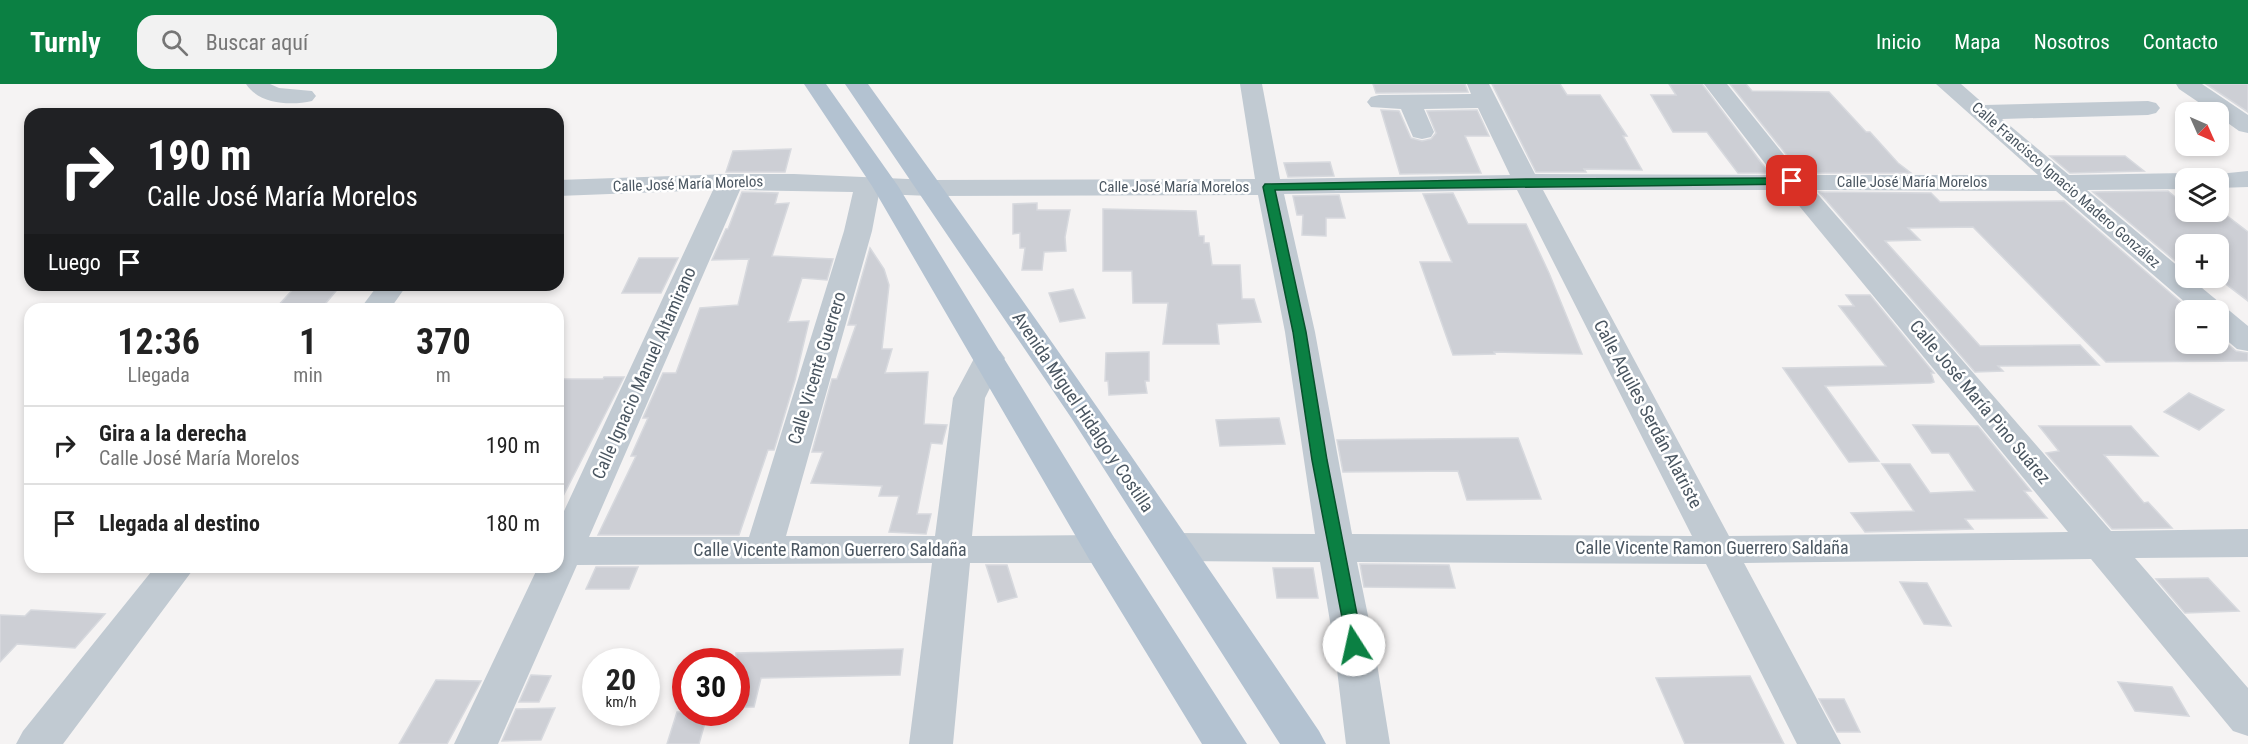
<!DOCTYPE html>
<html lang="es">
<meta charset="utf-8">
<style>
body{margin:0;font-family:"Roboto Condensed",sans-serif;background:#f2f2f2;color:#222;height:100vh;display:flex;flex-direction:column;font-size:22px;white-space:nowrap}
*{box-sizing:border-box;margin:0}
p{font-size:20px;color:#767676}
.icon{flex:none;width:33px;height:33px;fill:none;stroke:currentColor;stroke-width:2;stroke-linecap:round;stroke-linejoin:round}
.map{position:relative;flex:1;overflow:hidden}
.side{position:absolute;left:24px;top:219px;width:540px;height:270px;display:flex;flex-direction:column;background:#fff;border-radius:18px;box-shadow:0 3px 9px #0003}
.side>*{flex:none}
.top-card{position:absolute;left:24px;top:24px;width:540px;height:183px;border-radius:18px;box-shadow:0 3px 9px #0003;background:#202124;color:#fff;overflow:hidden}
.needle{width:39px;rotate:135deg}
.controls{position:absolute;left:2175px;top:18px;display:grid;gap:12px}
.controls a{display:grid;place-items:center;width:54px;height:54px;border-radius:12px;background:#fff;box-shadow:0 3px 9px #0003;font-size:30px}
.speed{position:absolute;left:582px;top:564px;display:flex;gap:12px;font-size:30px;font-weight:700;text-align:center}
.speed>*{display:grid;place-content:center;width:78px;height:78px;border-radius:50%;background:#fff;box-shadow:0 3px 9px #0003;line-height:1}
.speed small{font-size:15px;font-weight:400}
.speed .limit{border:9px solid #d22;background:#fff;color:#111}
.pin{position:absolute;display:grid;place-items:center;width:51px;height:51px;color:#fff;margin:-26px;border-radius:12px;box-shadow:0 3px 9px #0006}
.me{position:absolute;width:66px;margin:-33px;rotate:350deg;stroke-linejoin:round;filter:drop-shadow(0 0 4px #0008)}
.turn{display:flex;align-items:center;gap:21px;height:126px;padding:0 24px;font-size:27px}
.turn .icon{width:78px;height:78px;stroke-width:2.5}
.turn b{display:block;font-size:42px;line-height:51px}
.then{display:flex;align-items:center;height:57px;padding:0 24px;background:#0003;gap:12px;font-size:22px}
.eta{display:flex;justify-content:space-evenly;align-items:center;height:102px;text-align:center}
.eta b{font-size:36px;font-weight:700;line-height:42px}
ul{padding:0;list-style:none}
li{display:flex;align-items:center;gap:18px;height:78px;padding:0 24px;border-top:2px solid #e0e0e0}
li div{flex:1}
li b{display:block;font-size:22px}
li em{font-style:normal}
header{display:flex;align-items:center;gap:36px;box-sizing:border-box;height:84px;padding:0 30px;background:#0b8043;color:#fff}
header strong{font-size:28px}
nav{display:flex;gap:33px;margin-inline-start:auto;font-size:21px}
.search{width:420px;height:54px;background:#f2f2f2;display:flex;align-items:center;gap:15px;box-sizing:border-box;padding:0 21px;border-radius:18px;color:#767676;font-size:22px}
.map>svg:first-child{display:block}
</style>
<header>
<strong>Turnly</strong>
<div class="search"><svg class="icon" aria-label="search" viewBox="0 0 24 24"><circle cx="10" cy="10" r="6"/><path d="M15 15l6 6"/></svg>Buscar aquí</div>
<nav><a>Inicio</a><a>Mapa</a><a>Nosotros</a><a>Contacto</a></nav>
</header>
<div class="map">
<svg width="2248" height="660" viewBox="0 0 2248 660">
<rect width="100%" height="100%" fill="#f5f3f3"/>
<path fill="#cdcfd5" stroke="#d7d9de" stroke-width="1.5" d="M1373,0H1465L1468,8L1376,9Z
M1492,0H1560L1567,11H1600L1627,52H1623L1642,86L1584,85L1586,88H1536Z
M1669,0H1702L1769,89H1738L1707,48H1673L1651,11H1676Z
M1730,0H1746L1752,7L1829,8L1866,48H1870L1898,79L1911,89H1801Z
M2206,0H2248V28Z
M1381,26L1399,27L1411,54L1422,57L1431,55L1436,49L1427,27L1477,26L1489,52H1465L1481,89L1400,90Z
M791,65L785,88H726L733,67Z
M2050,72H2125L2144,87L2070,89Z
M1330,78L1334,92L1288,93L1284,79Z
M2168,107L2186,122V128H2222L2248,148V217L2219,195L2196,196L2193,194H2218V160H2186V186L2093,108Z
M742,108L778,109L775,120L789,119L772,172L833,175L827,196L802,194L788,238L809,237L795,296L774,366H768L739,451H598L636,372H631L648,334H643L663,289H676L700,224L738,221L749,175L712,176L726,145H728Z
M1819,108L1931,109L1940,118L2064,117L2190,226H2186V260H2218V252L2236,267L2248,269V277L2106,278L1973,143L1908,144L1920,156L1885,157L1980,262L2080,261L2099,281L1998,282L2003,287L1975,288Z
M1453,109L1468,140H1526L1549,189L1582,270L1494,268L1495,270L1453,271L1420,178H1452L1423,110Z
M1339,111L1345,134H1326V152L1302,151L1303,131H1297L1293,112Z
M1037,119V126H1070L1065,153L1066,167L1044,168L1042,186H1022L1025,164H1020V149L1013,150V120Z
M1103,125L1196,127L1199,152H1204V159H1209L1212,181H1240L1242,215H1254L1261,238L1217,240L1219,260H1163L1168,219H1133L1132,187H1103Z
M870,164L884,185L889,201L882,265H892L885,289L928,288L924,340L947,341L942,360L931,359L917,430H931L926,450L889,448L899,412H879L882,402L811,399L823,368H812L832,295H837L856,241H848Z
M639,174H678L661,209H622Z
M297,201H341L321,225H275Z
M1073,205L1085,234L1060,238L1049,209Z
M1846,211H1870L1934,289H1931L1934,298L1931,299L1825,302L1879,377L1849,378L1783,284L1886,282L1839,222H1854Z
M1149,268V297H1145L1147,309L1109,311L1108,297H1105L1106,269Z
M604,293H624L558,422V295H603Z
M2189,309L2224,326L2199,346L2164,328Z
M1279,334L1285,360L1220,362L1216,336Z
M1913,341L1978,342L2031,407H2024L2047,434L1965,435L1973,445L1865,448L1851,429L1914,427L1882,380H1910L1930,409L1975,407L1949,369H1932Z
M2039,342H2131L2158,372L2104,371L2144,419L2148,418L2172,444L2112,445L2046,369L2059,367Z
M1518,354L1541,415L1467,416L1458,387L1343,388L1337,356Z
M1360,480L1449,481L1455,504L1364,503Z
M986,481H1007L1017,513L998,518Z
M596,483H638L629,505H586Z
M1273,484H1313L1318,514H1277Z
M2208,494L2239,527L2185,529L2156,495Z
M1900,498L1927,499L1951,542L1924,540Z
M31,526L105,530L75,564L17,560L0,578V531L25,532Z
M903,565L900,591L761,594L754,623H736V569Z
M531,591L551,592L539,618H519Z
M1750,592L1784,660H1685L1656,594Z
M436,596L481,597L447,660H399Z
M2118,598L2172,603L2189,632L2135,627Z
M1819,615H1844L1860,648H1837Z
M555,624L541,656L502,657L516,625Z
M677,628H708L699,660H667Z"/>
<g fill="none" stroke-linecap="round" stroke-linejoin="round">
<path fill="#c1cad2" fill-rule="evenodd" d="M246,0H270L279,4L312,7L316,12L312,17C290,22 259,20 246,0Z
M1240,0H1262L1280,95L1510,91L1478,24L1424,25L1434,48L1431,53L1422,55L1413,53L1401,25L1371,23L1367,18L1371,13L1379,11L1471,10L1467,0H1489L1535,90L1774,91L1704,0H1727L1800,91H2038L1936,0H1961L1985,21L2148,17L2156,19L2160,24L2156,29L2148,31L2002,35L2069,91L2186,89L2195,92L2197,94H2186V105L2087,106L2186,189V194H2190L2248,242V267L2237,265L2218,249V226H2194L2056,107L1814,106L2111,447L2248,445V473L2135,474L2248,604V652L2233,647L2091,475L1744,479L1841,660H1797L1706,480L1357,478L1374,561L1390,660H1346L1334,561L1320,478L1176,477L1163,473L1157,463L1163,453L1176,449L1315,450L1285,248L1258,111L931,112L879,110L872,147L786,452H935L953,314L978,267L989,264L1000,267L1005,274L985,314L972,452L1102,451L1115,455L1121,465L1115,475L1102,479H970L953,660H909L932,479L577,481L498,660H454L538,483H558V440L713,106L558,112V96L730,90H794L931,96L1255,95ZM740,106L853,108L844,147L749,453H589ZM1517,106L1692,452L1352,450L1315,248L1284,110ZM1543,106H1786L2068,448L1729,452Z
M2176,0H2202L2248,31V49L2239,47L2218,32V28H2213L2179,5Z
M2248,87V103L2218,104V94H2206L2209,91Z
M378,201H407L390,225H360Z
M155,483H195L63,660H16L23,647Z"/>
<path fill="#b3c2d1" fill-rule="evenodd" d="M804,0H826L898,102L1115,455L1247,660H1202L1089,475L872,102Z
M845,0H868C1022,213 1172,429 1319,647L1326,660H1280L1072,335Z"/>
</g>
<path fill="#0b8043" stroke="#07532c" stroke-width="1.5" d="M1792,94L1797,97L1795,100L1275,106L1306,248L1327,376L1363,561L1360,565L1354,567L1348,565L1312,376L1293,248L1263,103L1265,100L1526,95Z"/>
<g text-anchor="middle" stroke-width="5" stroke-linejoin="round" paint-order="stroke">
<g font-size="15" fill="#4a5661" stroke="#fff">
<text x="1912" y="103">Calle José María Morelos</text>
<text transform="translate(688 100) rotate(-2)" y="5">Calle José María Morelos</text>
<text transform="translate(2066 101) rotate(41)" y="5">Calle Francisco Ignacio Madero González</text>
<text x="1174" y="108">Calle José María Morelos</text>
</g>
<g font-size="18" fill="#4a5661" stroke="#fff">
<text transform="translate(817 284) rotate(-73)" y="6">Calle Vicente Guerrero</text>
<text transform="translate(644 289) rotate(-66)" y="6">Calle Ignacio Manuel Altamirano</text>
<text transform="translate(1980 318) rotate(50)" y="6">Calle José María Pino Suárez</text>
<text transform="translate(1083 328) rotate(56)" y="6">Avenida Miguel Hidalgo y Costilla</text>
<text transform="translate(1648 330) rotate(62)" y="6">Calle Aquiles Serdán Alatriste</text>
<text x="1712" y="470">Calle Vicente Ramon Guerrero Saldaña</text>
<text x="830" y="472">Calle Vicente Ramon Guerrero Saldaña</text>
</g>
</g>
</svg>
<div class="controls">
<a><svg class="needle" viewBox="-14 -14 28 28"><path d="M0-13l5 13h-10z" fill="#e53935"/><path d="M0 13l5-13h-10z" fill="#767676"/></svg></a>
<a><svg class="icon" aria-label="layers" viewBox="0 0 24 24"><path d="M12 4l9 5-9 5-9-5zM3 14l9 5 9-5"/></svg></a>
<a>+</a>
<a>−</a>
</div>
<div class="speed"><div>20<small>km/h</small></div><div class="limit">30</div></div>
<div class="pin" style="left:1792px;top:97px;background:#d93025"><svg class="icon" aria-label="arrive" viewBox="0 0 24 24"><path d="M6 21V4h12l-3 4 3 4H6"/></svg></div>
<svg class="me" style="left:1354px;top:561px" viewBox="-20 -20 40 40"><circle r="19" fill="#fff"/><path d="M0-13L10 11 0 6-10 11z" fill="#0b8043"/></svg>
<div class="top-card">
<div class="turn"><svg class="icon" aria-label="right" viewBox="0 0 24 24"><path d="M7 20v-9h11M14 6l5 5-5 5"/></svg><div><b>190 m</b>Calle José María Morelos</div></div>
<div class="then">Luego<svg class="icon" aria-label="arrive" viewBox="0 0 24 24"><path d="M6 21V4h12l-3 4 3 4H6"/></svg></div>
</div>
<section class="side">
<div class="eta">
<div><b>12:36</b><p>Llegada</p></div>
<div><b>1</b><p>min</p></div>
<div><b>370</b><p>m</p></div>
</div>
<ul>
<li><svg class="icon" aria-label="right" viewBox="0 0 24 24"><path d="M7 20v-9h11M14 6l5 5-5 5"/></svg><div><b>Gira a la derecha</b><p>Calle José María Morelos</p></div><em>190 m</em></li>
<li><svg class="icon" aria-label="arrive" viewBox="0 0 24 24"><path d="M6 21V4h12l-3 4 3 4H6"/></svg><div><b>Llegada al destino</b></div><em>180 m</em></li>
</ul>
</section>
</div>
